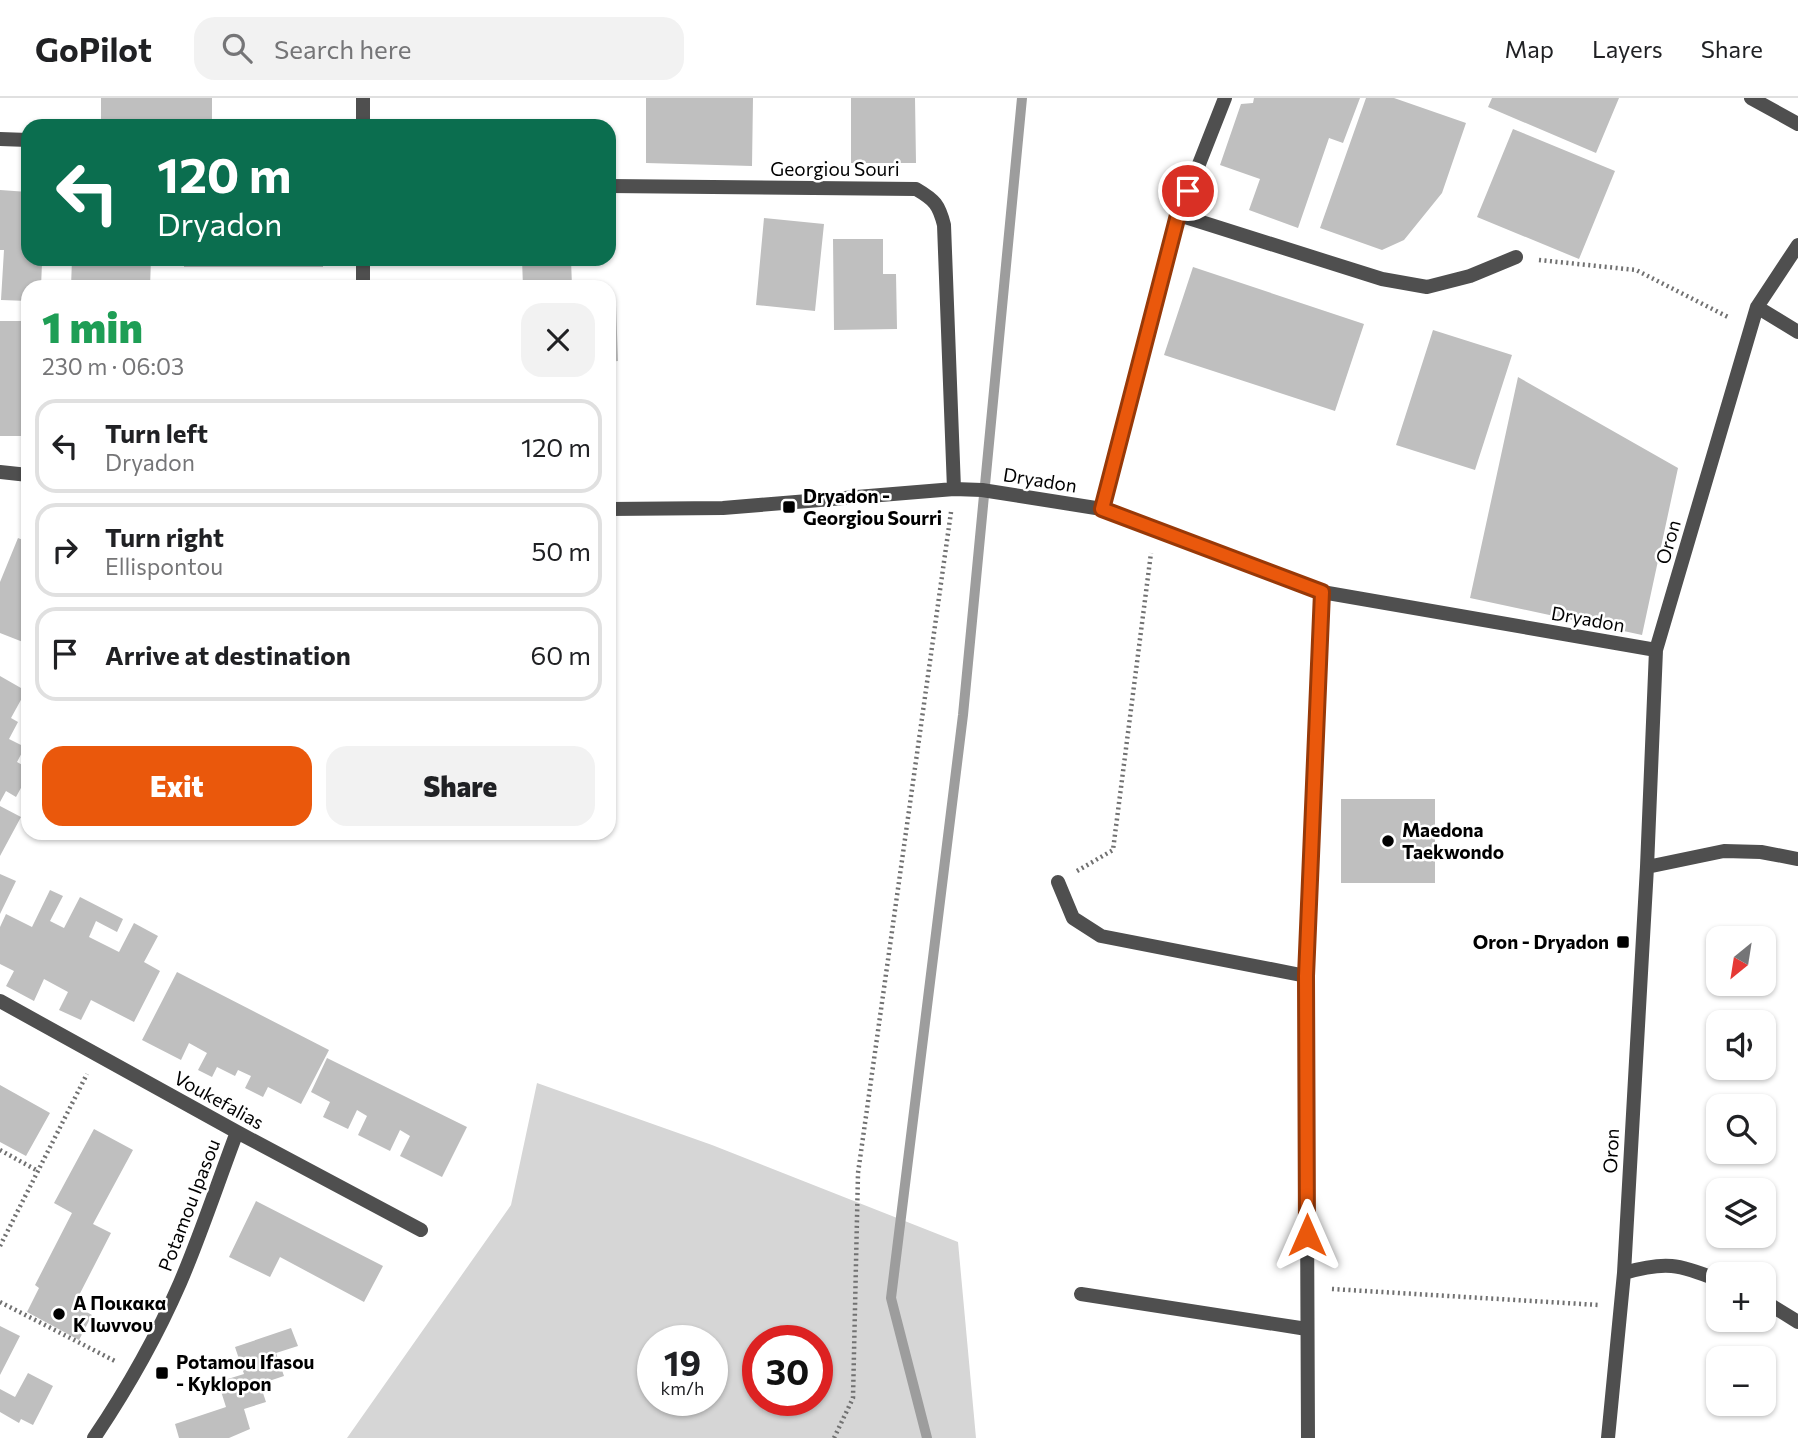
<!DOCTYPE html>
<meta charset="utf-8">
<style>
body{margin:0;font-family:Commissioner,sans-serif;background:#f2f2f2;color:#202124;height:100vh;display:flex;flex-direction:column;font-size:26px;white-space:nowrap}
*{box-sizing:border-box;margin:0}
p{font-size:23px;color:#757577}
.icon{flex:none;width:38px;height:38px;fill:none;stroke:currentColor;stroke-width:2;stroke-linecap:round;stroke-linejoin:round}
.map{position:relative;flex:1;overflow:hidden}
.sheet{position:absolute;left:21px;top:182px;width:595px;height:560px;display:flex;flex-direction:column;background:#fff;border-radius:21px;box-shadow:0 2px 5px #0004}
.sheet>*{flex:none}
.hud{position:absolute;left:21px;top:21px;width:595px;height:147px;border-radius:21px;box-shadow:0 2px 5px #0004;background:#0b6e4f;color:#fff;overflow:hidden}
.needle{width:46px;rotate:210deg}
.tools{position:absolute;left:1706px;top:828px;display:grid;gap:14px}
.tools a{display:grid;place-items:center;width:70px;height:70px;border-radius:14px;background:#fff;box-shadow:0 2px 5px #0004;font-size:35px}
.speed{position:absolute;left:637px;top:1227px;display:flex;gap:14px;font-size:35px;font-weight:700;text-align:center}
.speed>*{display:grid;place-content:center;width:91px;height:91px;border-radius:50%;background:#fff;box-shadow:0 2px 5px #0004;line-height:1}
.speed small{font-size:18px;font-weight:400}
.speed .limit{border:10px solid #d22;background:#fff;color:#111}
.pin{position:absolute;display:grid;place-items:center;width:60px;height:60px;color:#fff;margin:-30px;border:4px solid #fff;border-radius:50%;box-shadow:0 2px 7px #0007}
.me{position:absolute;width:77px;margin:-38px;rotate:0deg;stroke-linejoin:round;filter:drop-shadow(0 0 5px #0008)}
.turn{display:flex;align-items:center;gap:24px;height:147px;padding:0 21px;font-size:32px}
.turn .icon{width:91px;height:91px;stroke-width:2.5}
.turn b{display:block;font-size:49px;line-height:60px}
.round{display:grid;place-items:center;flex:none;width:74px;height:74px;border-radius:21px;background:#f2f2f2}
.summary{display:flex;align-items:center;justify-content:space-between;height:119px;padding:0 21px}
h1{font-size:42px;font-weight:800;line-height:52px;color:#1e9e55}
.action{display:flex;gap:14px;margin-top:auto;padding:14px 21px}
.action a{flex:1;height:80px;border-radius:21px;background:#ea580c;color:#fff;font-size:28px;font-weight:800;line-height:80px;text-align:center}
.action a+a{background:#f2f2f2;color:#202124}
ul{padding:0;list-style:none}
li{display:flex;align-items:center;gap:21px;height:94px;margin:0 14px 10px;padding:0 7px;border:4px solid #e0e0e0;border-radius:21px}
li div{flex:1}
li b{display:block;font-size:26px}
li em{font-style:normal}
header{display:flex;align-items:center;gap:42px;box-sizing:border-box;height:98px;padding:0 35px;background:#fff;border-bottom:2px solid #e0e0e0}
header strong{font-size:33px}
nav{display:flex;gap:38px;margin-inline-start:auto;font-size:24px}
.search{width:490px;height:63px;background:#f2f2f2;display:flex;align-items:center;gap:18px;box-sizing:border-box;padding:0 24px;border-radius:21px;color:#757577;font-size:26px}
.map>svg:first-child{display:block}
</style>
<header>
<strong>GoPilot</strong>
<div class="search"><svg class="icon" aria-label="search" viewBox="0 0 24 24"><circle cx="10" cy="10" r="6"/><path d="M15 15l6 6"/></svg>Search here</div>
<nav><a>Map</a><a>Layers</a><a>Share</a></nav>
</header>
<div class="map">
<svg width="1798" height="1340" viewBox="0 0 1798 1340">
<rect width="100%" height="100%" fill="#fff"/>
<path fill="#d6d6d6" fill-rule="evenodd" d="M537,985L712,1047L958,1144L976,1340H347L511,1107ZM712,1242V1302H653V1242ZM758,1242H817V1302H758Z"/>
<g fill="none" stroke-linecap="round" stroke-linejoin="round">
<path stroke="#9d9d9d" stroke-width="10" d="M927,1340L891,1200L963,617L1022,0"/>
</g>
<path fill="#bfbfbf" d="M101,0H212V28H101Z
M646,0H753L752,68L646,65Z
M851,0H915L916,65H851Z
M1254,0H1360L1343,45L1329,40L1298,130L1249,112L1260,81L1220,67L1241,6L1253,5Z
M1366,0H1394L1466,25L1442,95L1404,142L1382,152L1320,130Z
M1492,0H1619L1596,55L1488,9Z
M1513,31L1615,73L1579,161L1477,119Z
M0,92L28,94V161H53L42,165L41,189H28V203L1,202L4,152H0Z
M764,120L824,126L815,213L756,207Z
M833,141H883V176H896L897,231L834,232Z
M72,161H151L150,189H71Z
M184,161H323V169H184Z
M522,161H571L572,189H523Z
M1193,169L1364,226L1335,313L1164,257Z
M178,184L236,187V189H177Z
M609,207H616L618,263L609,264Z
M0,223H28V338H0Z
M1433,232L1512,257L1475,372L1396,347Z
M1518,279L1678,370L1642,537L1470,500Z
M18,440L28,444V546L0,535V484Z
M0,578L28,594V603L22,600L11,620L18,624L9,641L25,649L17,664L28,670V677L16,699L6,693L0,704Z
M1341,701H1435V785H1341Z
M0,708L21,719L0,758Z
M0,776L16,783L0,816Z
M50,792L63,798L50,823L64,830L80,799L123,821L117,834L96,823L89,839L119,854L134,825L158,838L144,864L160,873L134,924L91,902L81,922L59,912L68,894L44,881L34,903L6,888L14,873L0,866V829L6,816L32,829Z
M177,874L329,952L301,1006L268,989L263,999L245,990L251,978L238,972L235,978L217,969L212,979L198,972L207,955L189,945L181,962L142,942Z
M327,960L467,1029L442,1079L400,1058L410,1038L400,1032L390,1053L358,1037L367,1018L357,1012L348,1031L323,1019L330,1004L311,994Z
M0,987L50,1015L26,1058L0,1044Z
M94,1031L133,1052L93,1126L111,1135L74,1207L92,1217L79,1242L27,1214L39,1190L35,1187L72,1115L54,1105Z
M256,1103L383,1168L364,1204L280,1159L270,1179L229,1159Z
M0,1228L20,1238L0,1277Z
M291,1230L298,1248L276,1255L284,1278L260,1286L266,1304L244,1311L250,1331L229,1340H179L175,1326L226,1309L218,1284L244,1276L235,1249Z
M28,1275L53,1288L33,1327L21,1321L19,1325L0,1314V1291L15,1299Z"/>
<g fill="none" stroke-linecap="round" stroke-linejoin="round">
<path stroke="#717171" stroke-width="4.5" stroke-dasharray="2 3.5" stroke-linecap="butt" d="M1539,162L1636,172L1728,219
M1077,773L1113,752L1151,455
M0,1052L38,1073
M0,1148L87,976
M1332,1191L1599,1207
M0,1204L115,1263
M834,1340L853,1300L858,1075L951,414"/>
<path stroke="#4f4f4f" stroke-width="14" d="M1081,1196L1307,1231"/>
<path stroke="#4f4f4f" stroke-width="14" d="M1751,0L1798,26
M363,28V0
M0,41L28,42
M609,88L916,91C935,102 939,107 944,127L954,391
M1179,117L1382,181L1427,189L1470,178L1516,159
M363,161V189
M1757,209L1798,234
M0,374L28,377
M609,411L723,410L954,391L982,392L1102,411L1322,494L1656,552
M1102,411L1179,117L1225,0
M1647,769L1724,753L1761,754L1798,761
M1058,784L1073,820L1101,838L1306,878
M0,903L237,1034L421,1132
M1624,1175C1665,1163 1679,1166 1718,1182
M1764,1203L1798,1224
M94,1340C127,1291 156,1240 180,1185C201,1136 218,1084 237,1034
M1308,1340L1306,878L1322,494
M1608,1340L1624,1175L1647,769L1656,552L1757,209L1798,147"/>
</g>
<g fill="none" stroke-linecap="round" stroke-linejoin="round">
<g stroke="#983908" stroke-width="18">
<path id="route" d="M1188,93L1178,117L1102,411L1322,494L1306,878L1307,1137"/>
</g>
<use href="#route" stroke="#ea580c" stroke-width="12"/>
</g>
<g fill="#000" stroke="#fff" stroke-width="2.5">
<rect x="782" y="402" width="14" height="14" rx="3.5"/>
<circle cx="1388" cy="743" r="7"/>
<rect x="1616" y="837" width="14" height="14" rx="3.5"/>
<circle cx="59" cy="1216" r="7"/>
<rect x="155" y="1268" width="14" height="14" rx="3.5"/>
</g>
<g text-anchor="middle" stroke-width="5" stroke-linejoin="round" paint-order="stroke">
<g font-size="19" fill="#000" stroke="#fff">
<text x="835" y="78">Georgiou Souri</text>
<text transform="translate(1040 382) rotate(9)" y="7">Dryadon</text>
<text transform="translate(1668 444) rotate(-74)" y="7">Oron</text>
<text transform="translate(1588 521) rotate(10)" y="7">Dryadon</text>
<text transform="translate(219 1002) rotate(29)" y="7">Voukefalias</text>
<text transform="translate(1611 1053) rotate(-87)" y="7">Oron</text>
<text transform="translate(189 1107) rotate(-69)" y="7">Potamou Ipasou</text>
</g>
<g font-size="19" font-weight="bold" fill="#000" stroke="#fff" text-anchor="start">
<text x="803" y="405">Dryadon -<tspan x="803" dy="22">Georgiou Sourri</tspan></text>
<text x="1402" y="739">Maedona<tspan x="1402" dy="22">Taekwondo</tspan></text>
<text x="1609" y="851" text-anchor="end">Oron - Dryadon</text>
<text x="73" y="1212">Α Ποικακα<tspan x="73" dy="22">Κ Ιωννου</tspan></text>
<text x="176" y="1271">Potamou Ifasou<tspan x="176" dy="22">- Kyklopon</tspan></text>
</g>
</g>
</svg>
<div class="tools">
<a><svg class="needle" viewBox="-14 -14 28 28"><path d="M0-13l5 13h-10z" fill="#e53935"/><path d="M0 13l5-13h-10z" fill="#757577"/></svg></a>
<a><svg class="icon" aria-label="sound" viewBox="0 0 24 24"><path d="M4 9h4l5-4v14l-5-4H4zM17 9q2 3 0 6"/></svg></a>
<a><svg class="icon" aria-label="search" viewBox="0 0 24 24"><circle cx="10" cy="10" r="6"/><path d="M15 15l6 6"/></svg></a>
<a><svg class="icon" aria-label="layers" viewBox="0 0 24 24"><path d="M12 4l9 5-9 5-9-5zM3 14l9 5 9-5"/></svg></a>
<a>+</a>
<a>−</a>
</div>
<div class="speed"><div>19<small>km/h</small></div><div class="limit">30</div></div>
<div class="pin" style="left:1188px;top:93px;background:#d93025"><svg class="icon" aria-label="arrive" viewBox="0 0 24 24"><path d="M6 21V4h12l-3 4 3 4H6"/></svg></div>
<svg class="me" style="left:1307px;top:1137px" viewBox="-20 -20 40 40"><path d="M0-17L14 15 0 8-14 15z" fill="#ea580c" stroke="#fff" stroke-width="4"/></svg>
<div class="hud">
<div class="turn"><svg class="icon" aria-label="left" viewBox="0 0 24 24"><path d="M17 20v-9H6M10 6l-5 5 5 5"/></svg><div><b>120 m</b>Dryadon</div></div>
</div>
<section class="sheet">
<div class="summary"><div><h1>1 min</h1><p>230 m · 06:03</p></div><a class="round"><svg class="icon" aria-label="close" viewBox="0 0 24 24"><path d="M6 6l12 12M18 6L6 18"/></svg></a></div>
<ul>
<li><svg class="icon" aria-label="left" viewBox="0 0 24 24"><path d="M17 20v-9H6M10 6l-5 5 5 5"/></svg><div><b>Turn left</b><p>Dryadon</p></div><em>120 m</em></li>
<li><svg class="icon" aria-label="right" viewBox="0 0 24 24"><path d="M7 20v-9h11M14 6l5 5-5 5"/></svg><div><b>Turn right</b><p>Ellispontou</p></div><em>50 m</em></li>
<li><svg class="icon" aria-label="arrive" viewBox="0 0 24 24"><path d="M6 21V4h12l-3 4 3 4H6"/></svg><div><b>Arrive at destination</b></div><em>60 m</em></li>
</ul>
<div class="action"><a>Exit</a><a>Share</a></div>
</section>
</div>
